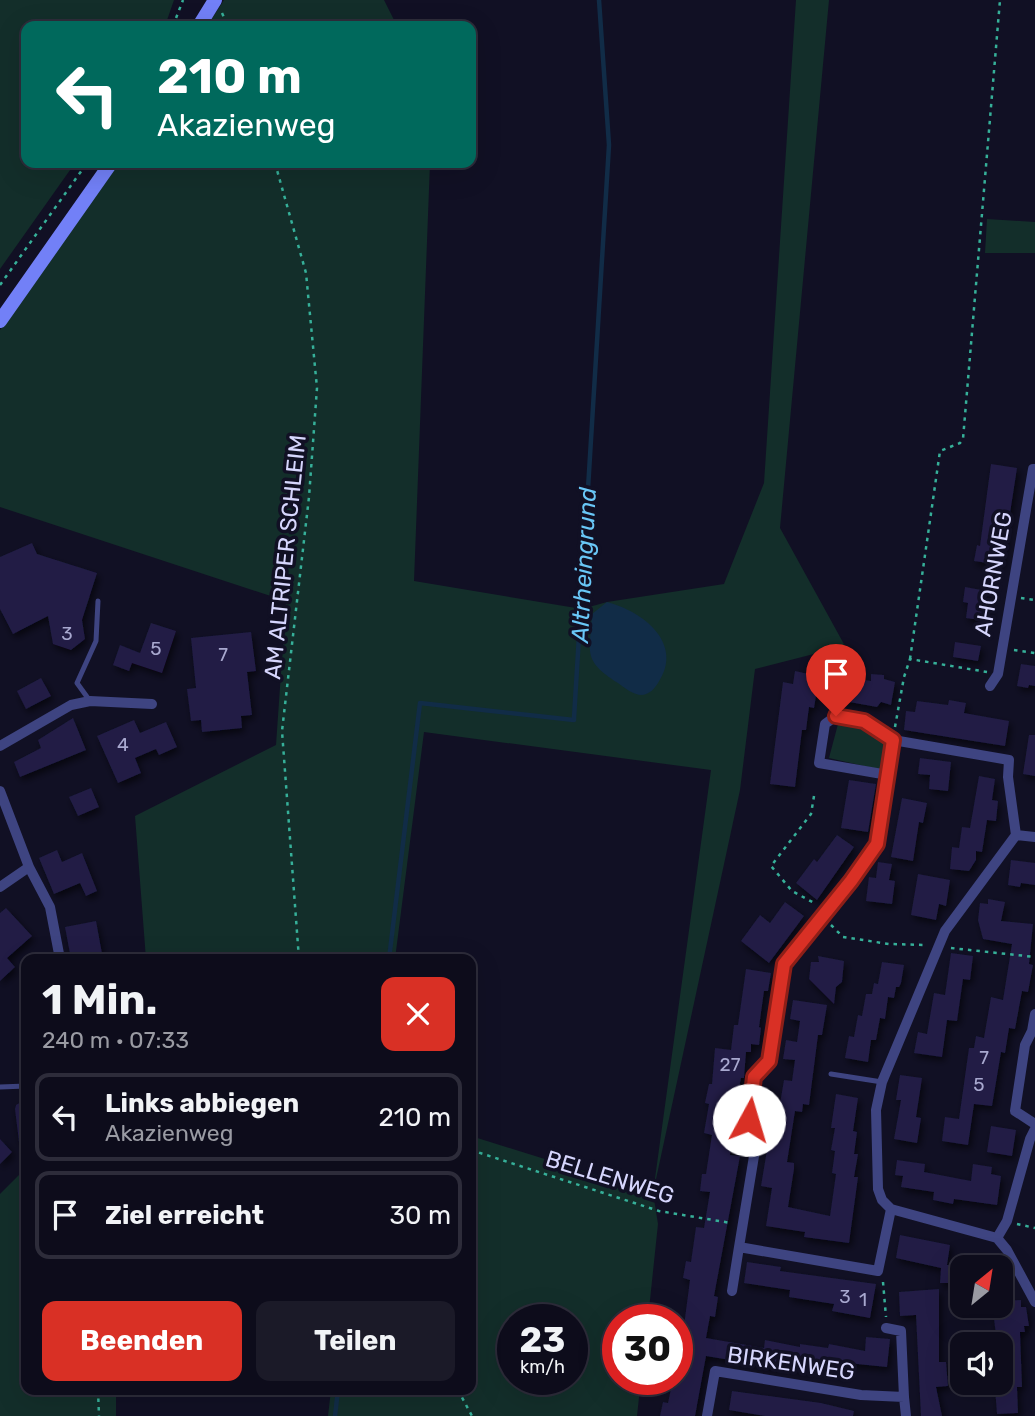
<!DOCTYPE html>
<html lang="de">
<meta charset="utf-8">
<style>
body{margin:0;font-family:Rubik,sans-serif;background:#1b1a28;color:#f1f3f6;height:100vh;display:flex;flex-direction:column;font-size:26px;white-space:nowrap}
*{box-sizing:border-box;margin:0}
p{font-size:23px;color:#9a9ba3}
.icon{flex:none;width:38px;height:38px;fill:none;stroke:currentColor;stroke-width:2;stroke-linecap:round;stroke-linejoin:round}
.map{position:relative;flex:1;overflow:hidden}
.drawer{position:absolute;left:21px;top:954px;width:455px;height:441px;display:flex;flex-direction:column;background:#0d0c1b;border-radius:14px;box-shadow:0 7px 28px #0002,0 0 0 2px #2d2c3a}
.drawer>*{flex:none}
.hud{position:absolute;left:21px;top:21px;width:455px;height:147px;border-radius:14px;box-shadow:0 7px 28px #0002,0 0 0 2px #2d2c3a;background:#00695c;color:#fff;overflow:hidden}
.needle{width:46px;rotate:30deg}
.buttons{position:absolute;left:950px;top:1255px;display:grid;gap:14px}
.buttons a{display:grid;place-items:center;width:63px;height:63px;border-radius:14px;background:#0d0c1b;box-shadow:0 7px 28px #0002,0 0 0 2px #2d2c3a;font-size:35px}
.speed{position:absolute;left:497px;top:1304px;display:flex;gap:14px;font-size:35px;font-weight:700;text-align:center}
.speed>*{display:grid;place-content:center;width:91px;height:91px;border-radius:50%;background:#0d0c1b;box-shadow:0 7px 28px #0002,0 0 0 2px #2d2c3a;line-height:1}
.speed small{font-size:18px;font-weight:400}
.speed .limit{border:10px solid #d22;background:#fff;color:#111}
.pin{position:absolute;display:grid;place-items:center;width:60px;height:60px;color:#fff;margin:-72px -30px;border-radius:50% 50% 50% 0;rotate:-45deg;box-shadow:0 0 7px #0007}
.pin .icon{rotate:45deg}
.me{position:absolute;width:77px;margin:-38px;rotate:6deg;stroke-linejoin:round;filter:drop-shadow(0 0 5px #0008)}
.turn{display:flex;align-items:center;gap:24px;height:147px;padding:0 21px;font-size:32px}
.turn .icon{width:91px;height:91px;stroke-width:2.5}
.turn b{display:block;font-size:49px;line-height:60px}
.round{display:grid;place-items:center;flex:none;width:74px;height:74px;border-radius:14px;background:#1b1a28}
.summary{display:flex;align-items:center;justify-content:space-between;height:119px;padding:0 21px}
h1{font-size:42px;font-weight:700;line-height:52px}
.action{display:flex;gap:14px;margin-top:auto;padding:14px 21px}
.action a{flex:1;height:80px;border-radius:14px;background:#d93025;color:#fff;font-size:28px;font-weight:700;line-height:80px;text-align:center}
.action a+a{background:#1b1a28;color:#f1f3f6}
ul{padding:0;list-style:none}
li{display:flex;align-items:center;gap:21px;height:88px;margin:0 14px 10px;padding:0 7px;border:4px solid #2d2c3a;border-radius:14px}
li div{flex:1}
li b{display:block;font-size:26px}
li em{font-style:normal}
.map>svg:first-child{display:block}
</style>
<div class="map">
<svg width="1035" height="1416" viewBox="0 0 1035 1416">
<defs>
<filter id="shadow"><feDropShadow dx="2.5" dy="4" stdDeviation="3.5" flood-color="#0009"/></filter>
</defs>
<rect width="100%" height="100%" fill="#111024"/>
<path fill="#132e2a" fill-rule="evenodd" d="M0,0H174L165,26H26V163H75L0,269Z
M224,0H384L397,26H207Z
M796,0H829L780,528L845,646L755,669L740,790L653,1193L658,1224L648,1319L618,1320V1379H641L637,1416H328L331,1390H471V1136L653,1193L711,770L424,732L395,959H146L135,816L276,745L286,601L0,507V330L114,163H430L414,581L582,609L607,602L724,584L764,483ZM513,1320H572V1379H513Z
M987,219L1035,222V253H985Z
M838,724L872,729L892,742L886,771L829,758Z
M26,1168V1390H116V1416H0V1194Z"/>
<path fill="#112c47" d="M607,602C642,611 685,643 658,683C654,689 650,694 642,695C633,695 625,688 618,683C582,660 590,653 592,614Z"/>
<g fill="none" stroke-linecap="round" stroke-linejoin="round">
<path stroke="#112c47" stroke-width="4.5" d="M389,959L420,703L574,720V718L609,145L599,0
M335,1416L338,1390"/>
</g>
<path fill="#201d44" filter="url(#shadow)" d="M991,464L1017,468L1002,565L974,561L977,545L980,546Z
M32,543L37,554L97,573L82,620L85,639L71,650L53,644L48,616L13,634L0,609V557Z
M965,587L987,591L985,606L991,607L988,621L966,618L968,603L963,602Z
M151,623L176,631L162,673L132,663L129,671L113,665L120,645L140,653Z
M251,632L256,671L247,672L252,715L241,716L242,728L202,732L201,720L191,721L187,689L196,688L191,638Z
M955,642L981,646L978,661L953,657Z
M1021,664L1035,666V686L1029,685L1028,688L1017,686Z
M820,670L834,673V675L871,681V674L884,675V679L895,682L891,705L881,702L877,707L838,700L840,688L818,684L814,708L809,707L806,730H802L795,787L770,784L783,682L793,684L795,671L818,676Z
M41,678L51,696L26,709L17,691Z
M949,700L966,703L964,713L1009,721L1005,746L904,730L906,711L915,712L917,701L948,705Z
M73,718L86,750L20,777L14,762L41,748L38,740Z
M134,720L140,733L166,722L177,747L159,755L156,749L135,758L141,773L118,783L97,736Z
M1029,735H1035V776L1023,774Z
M920,758L951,762L948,791L929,789L930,775L918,774Z
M979,776L995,779L992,800L998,801L996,821L987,820L982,852L976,851V860L969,871L950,869L952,847L959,848L962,827L970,828Z
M849,780L876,784L868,832L841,828Z
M91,788L99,807L78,816L69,797Z
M902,798L927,803L923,823L919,822L913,861L891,857Z
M837,835L854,847L817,900L796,883L814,859L817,862Z
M57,850L62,862L82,853L97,891L86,896L80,883L54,894L39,858Z
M1011,860L1035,863V885L1021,883L1020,887L1008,885Z
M878,862L892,864L889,880L895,881L892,904L866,901L869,877L876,878Z
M918,874L950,880L946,906L939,904L936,920L911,915Z
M988,899L1005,902L1001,921L1033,924L1029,964L1033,965L1028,992L1022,991L1015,1029L1009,1028L1005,1053L1001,1052L992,1106L974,1104L968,1145L942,1141L945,1117L959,1119L969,1048H974L976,1036L984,1038L991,997L1003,1000L1012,944L983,939L978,920L980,903L988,904Z
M785,902L804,916L769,963L741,941L760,915L770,923Z
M6,908L32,936L7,958L15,967L0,981V913Z
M96,921L103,959H71L65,927Z
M951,953L973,956L970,980L963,979L957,1021L947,1020L942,1057L914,1053L918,1032L927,1034L934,993L945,995Z
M818,956L844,961L842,982L836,987L834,1004L809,979L811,962H819Z
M882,962L904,965L901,983L899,987H896L894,998L888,997L885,1019L880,1018L876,1040H871L868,1062L845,1058L849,1036L854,1037L858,1015L862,1016L866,994H872L874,983L878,984Z
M746,969L771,973L768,991H764L759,1027L761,1028L759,1045L751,1044V1052H746L744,1078H741L735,1109L730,1155L740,1156L714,1296L718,1297L715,1317L710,1316L706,1338L764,1348L765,1340L800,1347V1344L828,1348L829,1344L865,1351L866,1337L890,1339L887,1367L847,1363L845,1375L810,1368L809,1371L778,1366V1368L706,1356L695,1416H660L663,1402L668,1403L673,1379H677L690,1280L683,1278L686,1261L691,1262L696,1227L704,1228L710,1192L700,1191L702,1174H706L712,1135L704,1133L709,1104L705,1103L709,1084H712L715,1048L731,1050L734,1025H738Z
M793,1000L827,1005L822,1035H818L809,1105L803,1104L802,1112L795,1111L787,1162L794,1163V1169L788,1207L830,1216L836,1174L832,1173L835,1151L831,1150L835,1128H831L836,1094L858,1098L853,1131L857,1132L854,1154H858L854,1177H858L849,1243L804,1237L805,1232L766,1226L772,1188L761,1186L768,1144H766L769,1120L777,1121L784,1080L792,1081L795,1060L783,1059L786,1040L797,1042L800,1021L790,1019Z
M900,1075L922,1078L916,1117L921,1118L917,1143L894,1139L901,1100H896Z
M26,1099V1142H19L15,1109L16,1105Z
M991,1126L1016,1130L1012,1156L987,1152Z
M0,1139L12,1152L0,1164Z
M897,1160L925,1164L924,1172L971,1181L973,1164L992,1167L991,1174L1001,1176L997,1205L954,1199L953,1204L933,1200L934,1192L901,1187L903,1176L895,1175Z
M900,1235L950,1245L947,1265H955L952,1283H940L941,1268L896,1258Z
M981,1253L1002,1267H972Z
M747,1262L781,1267L780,1271L876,1284L870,1318L832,1311L834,1304L789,1297L790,1290L744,1283Z
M939,1289V1362H946L948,1386L936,1387L942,1416H921L916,1315L900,1316L899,1292Z
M1021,1300V1307H1026L1029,1326H1024L1025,1332H1020L1022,1387H1017L1018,1413L997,1414L995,1388H1001V1344H997L993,1310L995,1306H1001V1301Z
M732,1391L821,1403L854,1411L853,1416H765L729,1410Z"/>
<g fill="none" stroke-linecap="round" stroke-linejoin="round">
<path stroke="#36b099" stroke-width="2.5" stroke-dasharray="3.5 5" stroke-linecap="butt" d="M222,13L228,26
M173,26L183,0
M275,163L306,273L317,388L309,497L282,731L299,959
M0,285L87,163
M1021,598L1035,600
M1014,650L1035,653
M910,659L940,451L960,443L963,439L1000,0
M895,727L904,677L910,659L987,672
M814,796L811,814L771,866L792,891L816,904
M831,925L843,937L889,944L927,945
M951,948L1035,957
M471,1150L659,1211L731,1223
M1017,1224L1035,1228
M883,1282L886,1317
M98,1390L99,1416
M458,1390L472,1416"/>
<path stroke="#3e4481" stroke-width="5" d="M90,701L77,683L96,641L98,601
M831,1074L882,1082
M0,1087L26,1086"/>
<path stroke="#3e4481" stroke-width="10" d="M990,686L998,674L1033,469H1035
M893,740L888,775L819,763L825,724L836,716L864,721L893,740L1009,760L1008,777L1016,835
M0,746L71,705L90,701L152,704
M888,775L877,843L862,866L784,964L769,1061L754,1077L749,1120L757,1138L739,1247L878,1271L891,1209
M0,791L29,867L50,907L60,959
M1035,837L1016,835L945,931L882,1082L876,1110L878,1189L882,1200L891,1209L997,1238L1007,1250L1035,1302
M0,887L29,867
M1035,1014L1032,1031L1025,1045L1015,1111L1035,1124
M997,1238L1007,1221L1030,1139L1035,1129
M732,1291L739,1247
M886,1328L901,1331L904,1397
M707,1416L715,1371L861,1395L904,1397L906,1416"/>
<path stroke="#7280f7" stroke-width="14" d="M199,26L215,0
M0,321L111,163"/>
</g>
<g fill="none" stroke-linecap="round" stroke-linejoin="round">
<g stroke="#8d1f18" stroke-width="18">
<path id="route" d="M749,1120L754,1077L769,1061L784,964L851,881L877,844L893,740L864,721L836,716"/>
</g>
<use href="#route" stroke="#d93025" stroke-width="12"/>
</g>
<g text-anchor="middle" stroke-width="7" stroke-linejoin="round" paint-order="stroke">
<g font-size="19" fill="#a8a8cf">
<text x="67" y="640">3</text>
<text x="156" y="655">5</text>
<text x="223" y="661">7</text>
<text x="123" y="751">4</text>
<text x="984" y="1064">7</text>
<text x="730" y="1071">27</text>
<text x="979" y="1091">5</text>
<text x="845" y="1303">3</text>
<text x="863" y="1306">1</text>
</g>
<g font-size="23" fill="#d6d6fd" stroke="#111024">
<text transform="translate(285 557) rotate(-84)" y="8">AM ALTRIPER SCHLEIM</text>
<text transform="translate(993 574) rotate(-80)" y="8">AHORNWEG</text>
<text transform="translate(610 1177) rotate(17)" y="8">BELLENWEG</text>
<text transform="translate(791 1363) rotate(8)" y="8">BIRKENWEG</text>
</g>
<g font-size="24" font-style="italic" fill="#69c7f7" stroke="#111024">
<text transform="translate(584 565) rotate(-87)" y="8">Altrheingrund</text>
</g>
</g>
</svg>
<div class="buttons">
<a><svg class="needle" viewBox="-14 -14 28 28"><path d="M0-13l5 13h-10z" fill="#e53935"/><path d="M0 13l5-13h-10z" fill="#9a9ba3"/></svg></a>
<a><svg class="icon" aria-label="sound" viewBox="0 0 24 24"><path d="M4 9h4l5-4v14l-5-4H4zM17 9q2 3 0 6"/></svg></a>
</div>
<div class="speed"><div>23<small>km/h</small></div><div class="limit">30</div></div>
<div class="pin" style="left:836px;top:716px;background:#d93025"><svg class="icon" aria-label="arrive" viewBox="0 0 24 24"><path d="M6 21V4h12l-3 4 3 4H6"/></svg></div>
<svg class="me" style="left:749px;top:1120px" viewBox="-20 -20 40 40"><circle r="19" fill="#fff"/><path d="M0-13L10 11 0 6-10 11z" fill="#d93025"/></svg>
<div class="hud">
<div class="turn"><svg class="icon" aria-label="left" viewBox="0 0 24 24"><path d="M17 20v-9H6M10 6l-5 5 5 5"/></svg><div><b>210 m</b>Akazienweg</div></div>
</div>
<section class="drawer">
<div class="summary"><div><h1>1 Min.</h1><p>240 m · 07:33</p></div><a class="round" style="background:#d93025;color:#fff"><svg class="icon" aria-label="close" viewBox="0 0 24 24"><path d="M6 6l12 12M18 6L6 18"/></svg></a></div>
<ul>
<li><svg class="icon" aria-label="left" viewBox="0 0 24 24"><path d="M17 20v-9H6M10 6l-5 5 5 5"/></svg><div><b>Links abbiegen</b><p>Akazienweg</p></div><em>210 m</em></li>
<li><svg class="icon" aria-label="arrive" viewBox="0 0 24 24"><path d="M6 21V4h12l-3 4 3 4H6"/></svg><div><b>Ziel erreicht</b></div><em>30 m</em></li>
</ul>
<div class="action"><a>Beenden</a><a>Teilen</a></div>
</section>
</div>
